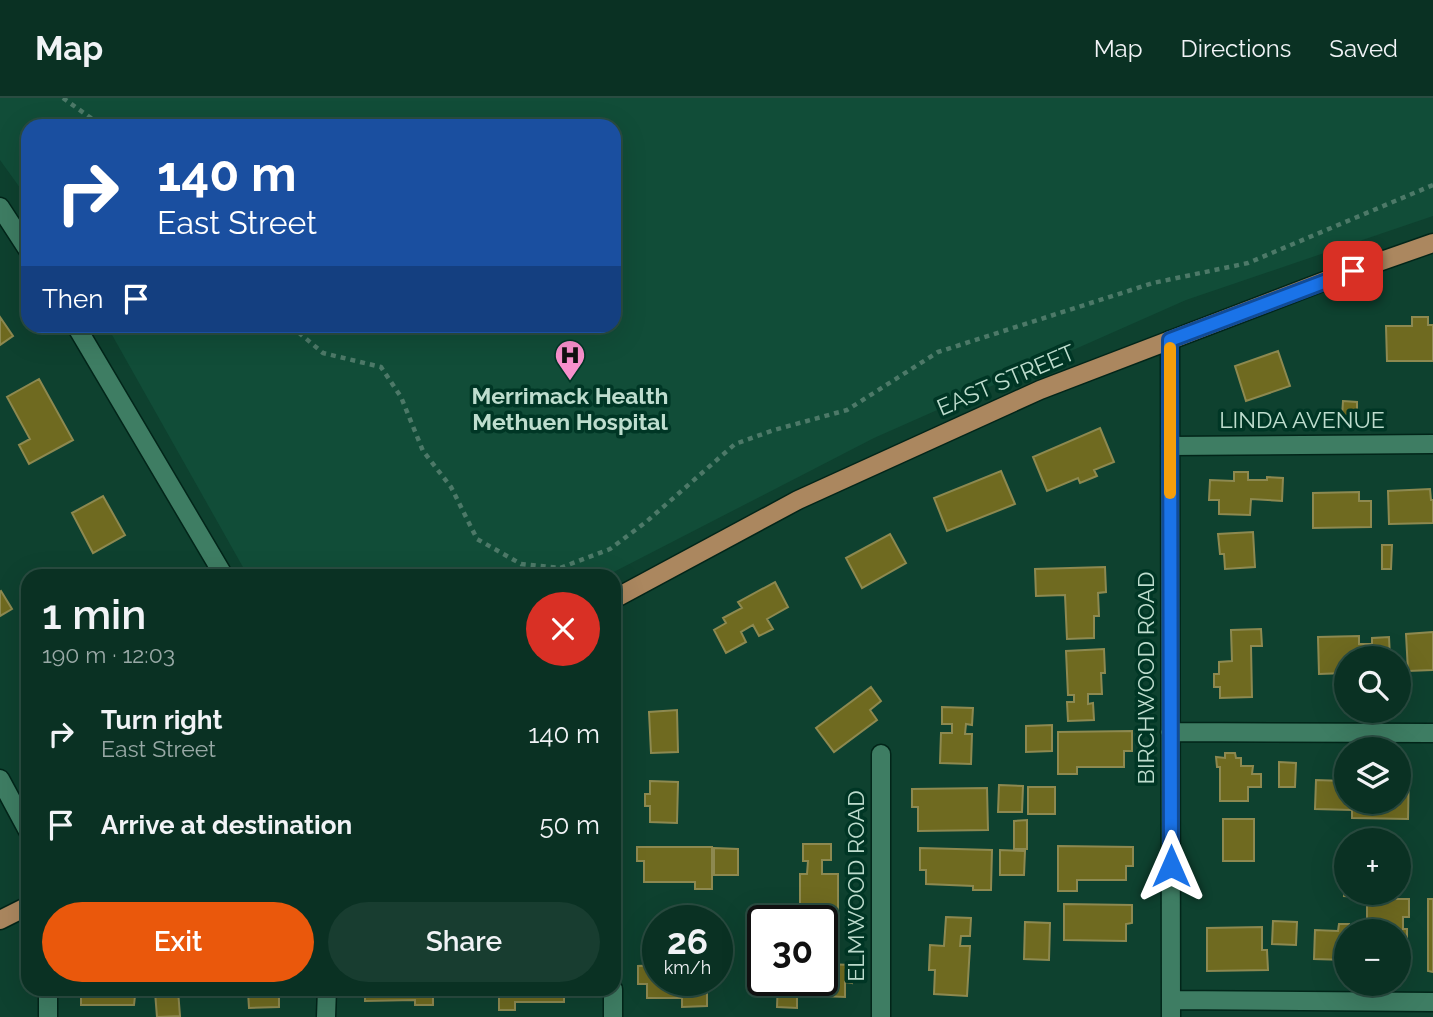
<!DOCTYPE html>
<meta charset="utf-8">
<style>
body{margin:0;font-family:Raleway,sans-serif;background:#183d30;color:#f1f3f6;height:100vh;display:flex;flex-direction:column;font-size:26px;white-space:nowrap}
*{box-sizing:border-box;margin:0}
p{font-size:23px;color:#99a9a6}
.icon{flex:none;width:38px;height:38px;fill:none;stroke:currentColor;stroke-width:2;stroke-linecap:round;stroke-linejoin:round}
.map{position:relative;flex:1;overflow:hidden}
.panel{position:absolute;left:21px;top:471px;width:600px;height:427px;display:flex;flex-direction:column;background:#0a3123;border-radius:21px;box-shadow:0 7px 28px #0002,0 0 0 2px #2a4c41}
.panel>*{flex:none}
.banner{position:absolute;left:21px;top:21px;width:600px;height:214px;border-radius:21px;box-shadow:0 7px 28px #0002,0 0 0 2px #2a4c41;background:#1a4fa0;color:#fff;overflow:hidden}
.tools{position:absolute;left:1334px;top:548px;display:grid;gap:14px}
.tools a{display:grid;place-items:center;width:77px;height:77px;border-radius:50%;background:#0a3123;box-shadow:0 7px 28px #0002,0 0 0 2px #2a4c41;font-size:35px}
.speed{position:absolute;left:642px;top:807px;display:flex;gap:14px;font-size:35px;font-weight:700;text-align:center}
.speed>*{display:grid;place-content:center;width:91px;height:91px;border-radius:50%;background:#0a3123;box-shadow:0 7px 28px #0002,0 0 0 2px #2a4c41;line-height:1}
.speed small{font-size:18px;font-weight:400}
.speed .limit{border:4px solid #111;border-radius:10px;background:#fff;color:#111}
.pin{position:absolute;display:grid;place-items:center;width:60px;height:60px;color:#fff;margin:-30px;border-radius:14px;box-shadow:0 4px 10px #0006}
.me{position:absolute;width:77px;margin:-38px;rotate:0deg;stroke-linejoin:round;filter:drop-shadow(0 0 5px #0008)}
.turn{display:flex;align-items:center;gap:24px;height:147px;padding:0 21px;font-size:32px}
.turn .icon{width:91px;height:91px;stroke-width:2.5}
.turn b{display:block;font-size:49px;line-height:60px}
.then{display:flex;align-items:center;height:66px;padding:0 21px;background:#0003;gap:14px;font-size:26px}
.round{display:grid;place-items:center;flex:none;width:74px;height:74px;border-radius:37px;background:#183d30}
.overview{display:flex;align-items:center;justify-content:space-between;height:119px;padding:0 21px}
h1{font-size:42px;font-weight:600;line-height:52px}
.button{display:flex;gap:14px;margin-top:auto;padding:14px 21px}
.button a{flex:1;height:80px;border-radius:42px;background:#ea580c;color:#fff;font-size:28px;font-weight:600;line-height:80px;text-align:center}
.button a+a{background:#183d30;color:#f1f3f6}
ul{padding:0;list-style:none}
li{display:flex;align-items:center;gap:21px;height:91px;padding:0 21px}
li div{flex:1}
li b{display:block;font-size:26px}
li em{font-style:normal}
header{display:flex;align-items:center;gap:42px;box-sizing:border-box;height:98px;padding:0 35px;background:#0a3123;border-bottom:2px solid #2a4c41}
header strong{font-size:33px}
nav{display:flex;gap:38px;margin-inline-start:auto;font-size:24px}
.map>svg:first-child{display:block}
</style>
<header>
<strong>Map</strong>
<nav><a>Map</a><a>Directions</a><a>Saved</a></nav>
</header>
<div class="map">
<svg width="1433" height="919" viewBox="0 0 1433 919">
<rect width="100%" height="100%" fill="#0e412f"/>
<path fill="#114d38" d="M0,0H1433V118L1186,202L874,340L606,478H248L107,228H614V28H28V101L0,62Z"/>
<path fill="#6f6a20" stroke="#8d8950" stroke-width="2" d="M0,219L13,238L0,247Z
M1412,219H1428V227H1433V263H1387L1386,228H1412Z
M1278,253L1290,288L1246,303L1235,268Z
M39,281L73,342L29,366L19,347L30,341L7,299Z
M1343,303L1357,304V320L1342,319Z
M1100,330L1114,364L1094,372L1097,378L1080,385L1078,380L1047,393L1033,359Z
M1001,373L1015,406L947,433L934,400Z
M1234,374H1248V382H1267V379L1283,380L1282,403L1251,401L1250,417L1219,416V402H1209L1210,382L1234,383Z
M1430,391L1431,402H1433V425L1389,426L1388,393Z
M1359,394V403H1371V429L1313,430V395Z
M103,398L125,437L93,455L72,415Z
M1253,434L1255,469L1225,471L1224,456H1220L1218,436Z
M890,436L906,465L862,490L846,460Z
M1382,447H1392L1391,471H1382Z
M1105,469L1106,494L1098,495L1099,518H1094V540L1067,541L1065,497L1036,498L1035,471Z
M775,484L788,509L767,521L773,531L759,538L753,527L741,534L746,544L726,555L714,532L726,525L723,520L742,510L738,504Z
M1,493L12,511L0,518V494Z
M1261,531L1262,548H1251L1252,599L1220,600V589H1214V576H1219V564L1232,563L1231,532Z
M1433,534V572L1408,573L1406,536Z
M1359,538V546H1372V540L1389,539L1390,560H1346V575L1319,576L1318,539Z
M1104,551L1105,575H1101L1102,596H1088V606L1093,605L1094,622L1068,623L1067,604H1074V597H1068L1066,553Z
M871,589L881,603L870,612L877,622L834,654L816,630Z
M942,609L973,610L972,627L966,626L965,636H972L971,666L940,665L941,635H952V626H942Z
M677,612L678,654L651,655L649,614Z
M1052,627V653L1026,654V628Z
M1132,633V653H1124V669H1077V676H1058V634Z
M1225,655H1235L1236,660H1241V668H1253L1252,676H1261V689H1248V703H1220V669H1217L1216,659L1225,660Z
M1279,664L1296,665L1295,689H1279Z
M1398,670H1409L1408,721L1352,720V712L1315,711L1316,682L1344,683L1346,704H1398Z
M650,683L678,684L677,725L650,724V708H645V696H650Z
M999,687L1023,688L1022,714H998Z
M1028,689H1055V716H1028Z
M987,690L988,732L918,733V709H912V691Z
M1223,721H1254V763H1223Z
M1027,722V751H1014V723Z
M803,746H831V762H822V776H838V827L822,826V822H800V776H807L808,763H803Z
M1058,748L1133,749V768H1126V782H1077V793H1058Z
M637,749H712V791H695V784H644V763H637Z
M714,750L738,751V777H714Z
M920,750L992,752L991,792H973V788L926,786V772H920Z
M1000,752L1025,753L1024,777H1000Z
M1346,774V794H1358V799L1344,798Z
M1367,801H1409V819H1403V831H1407V851H1402L1401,868H1398V833H1367Z
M1428,801H1433V874L1428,873Z
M1064,806L1132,807V825L1126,826V843L1064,842Z
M946,819L971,820L970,838H961L960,848H970L967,898L934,896L935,872H929L930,847L944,848Z
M1273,823L1297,824L1296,847L1272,846Z
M1025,824L1050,825L1049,862L1024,861Z
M1339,826H1349V832H1353L1346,833V862L1314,861L1315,832L1338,833Z
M1262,829V852H1267L1268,872L1207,873V830Z
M822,866L853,867L852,885L845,884V899L797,897V910L777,909L778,882H822Z
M658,867V882H707V908L682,909V900H647V886H638V868Z
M81,891H140L135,898L134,907H81Z
M219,891H279V909L249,910L248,894H219Z
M365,891H433V907H415V902L365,903Z
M499,891H564V904H515V912H499Z
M178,892L180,918L157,919L155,894Z"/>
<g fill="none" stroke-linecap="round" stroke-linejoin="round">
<g stroke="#022519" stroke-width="21">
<path id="minor" d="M0,109L28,152
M76,228L224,478
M1170,242L1171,919
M1170,348L1433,346
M1170,634L1433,635
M881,656V919
M0,681L28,733
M1171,902L1433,904
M48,919V891
M326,919L327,891
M613,919V891"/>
</g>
<g stroke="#022519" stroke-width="21">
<path id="major" d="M614,501L798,402L1040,292L1330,181L1433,145
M0,822L28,808"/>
</g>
<path stroke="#4d7968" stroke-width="4.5" stroke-dasharray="5 5" stroke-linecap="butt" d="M63,0L102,28
M291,228L323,255L381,269L401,299L423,353L451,389L477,441L521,466L560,470L610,451L646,424L735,346L774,332L847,312L938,254L1153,185L1248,165L1433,87"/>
<use href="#minor" stroke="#3e7d63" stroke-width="18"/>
<use href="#major" stroke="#ab875f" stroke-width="18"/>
</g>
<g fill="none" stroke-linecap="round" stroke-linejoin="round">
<g stroke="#114b97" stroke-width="18">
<path id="route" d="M1171,768L1170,242L1353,173"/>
</g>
<use href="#route" stroke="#1a73e8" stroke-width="12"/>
<path stroke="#f59e0b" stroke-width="12" d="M1170,250V395"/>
</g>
<defs>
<g id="hospital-pin" transform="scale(1.575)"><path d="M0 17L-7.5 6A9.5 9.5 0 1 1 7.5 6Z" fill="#f890cc" stroke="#003625"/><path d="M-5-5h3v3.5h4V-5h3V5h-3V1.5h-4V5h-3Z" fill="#111"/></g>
</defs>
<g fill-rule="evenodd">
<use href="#hospital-pin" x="570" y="257"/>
</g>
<g text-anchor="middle" stroke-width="7" stroke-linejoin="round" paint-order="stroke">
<g font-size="23" fill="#beddce" stroke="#003625">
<text transform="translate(1006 282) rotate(-23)" y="8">EAST STREET</text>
<text x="1302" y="330">LINDA AVENUE</text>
<text transform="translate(1146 580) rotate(-90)" y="8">BIRCHWOOD ROAD</text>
<text transform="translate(856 788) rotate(-90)" y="8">ELMWOOD ROAD</text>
</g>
<g font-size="23" font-weight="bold" fill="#beddce" stroke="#003625">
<text x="570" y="306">Merrimack Health<tspan x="570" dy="26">Methuen Hospital</tspan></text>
</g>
</g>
</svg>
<div class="tools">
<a><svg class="icon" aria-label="search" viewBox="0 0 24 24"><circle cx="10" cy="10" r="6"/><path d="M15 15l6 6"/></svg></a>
<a><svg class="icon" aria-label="layers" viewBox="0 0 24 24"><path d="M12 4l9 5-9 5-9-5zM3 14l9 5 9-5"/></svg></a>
<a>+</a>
<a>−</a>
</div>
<div class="speed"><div>26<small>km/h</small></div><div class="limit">30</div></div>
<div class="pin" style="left:1353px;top:173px;background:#d93025"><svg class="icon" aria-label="arrive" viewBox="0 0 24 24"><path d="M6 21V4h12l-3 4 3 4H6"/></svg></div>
<svg class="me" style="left:1171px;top:768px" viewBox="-20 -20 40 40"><path d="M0-17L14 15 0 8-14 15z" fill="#1a73e8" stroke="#fff" stroke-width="4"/></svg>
<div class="banner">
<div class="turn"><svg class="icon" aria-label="right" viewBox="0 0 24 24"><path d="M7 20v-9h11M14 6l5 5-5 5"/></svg><div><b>140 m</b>East Street</div></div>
<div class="then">Then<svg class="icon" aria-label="arrive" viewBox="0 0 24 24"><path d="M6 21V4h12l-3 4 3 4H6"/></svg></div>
</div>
<section class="panel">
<div class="overview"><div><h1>1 min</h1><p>190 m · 12:03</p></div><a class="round" style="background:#d93025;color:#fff"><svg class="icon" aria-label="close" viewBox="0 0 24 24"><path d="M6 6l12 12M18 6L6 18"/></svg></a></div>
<ul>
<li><svg class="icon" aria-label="right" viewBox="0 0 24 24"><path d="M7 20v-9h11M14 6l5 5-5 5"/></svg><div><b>Turn right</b><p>East Street</p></div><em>140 m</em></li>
<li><svg class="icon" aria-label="arrive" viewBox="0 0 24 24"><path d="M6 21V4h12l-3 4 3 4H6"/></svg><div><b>Arrive at destination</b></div><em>50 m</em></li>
</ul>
<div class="button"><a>Exit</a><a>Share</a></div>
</section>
</div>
